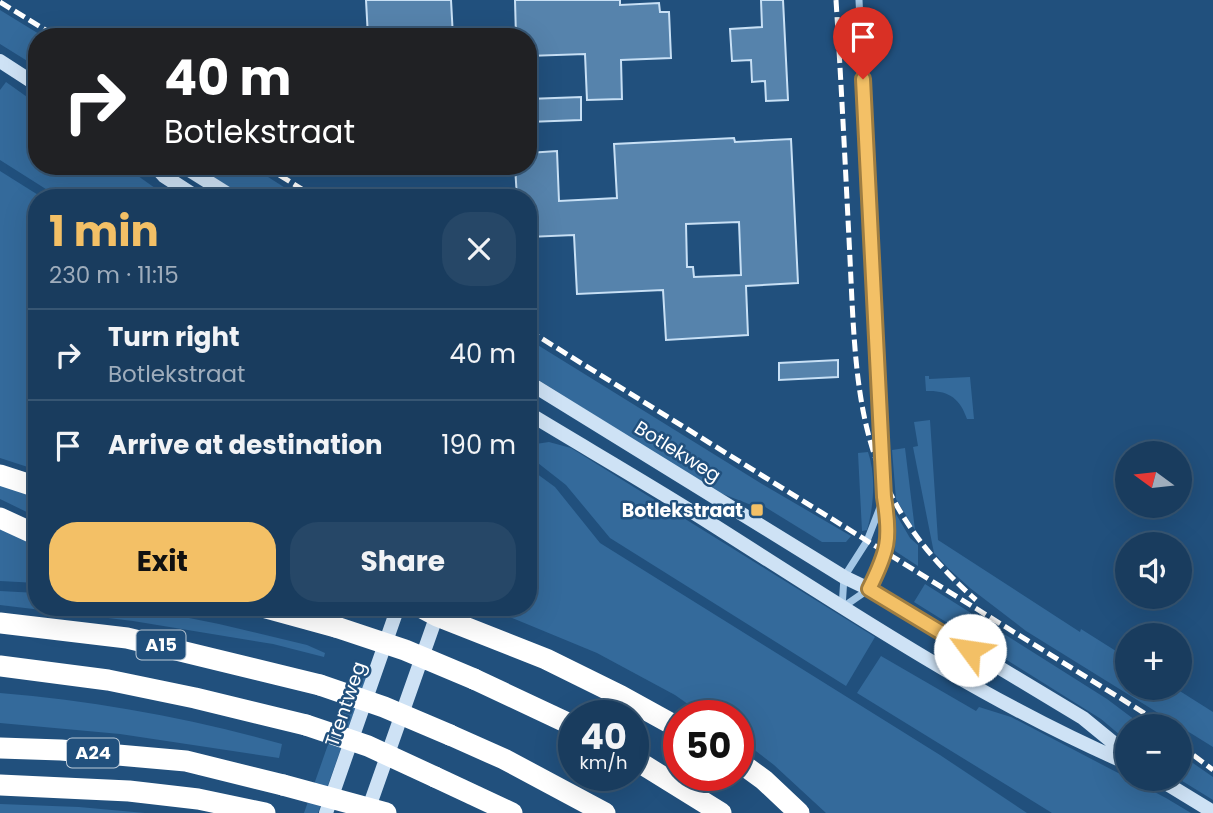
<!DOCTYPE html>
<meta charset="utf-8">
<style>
body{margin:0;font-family:Poppins,sans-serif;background:#264767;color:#f1f3f6;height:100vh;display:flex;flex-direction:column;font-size:26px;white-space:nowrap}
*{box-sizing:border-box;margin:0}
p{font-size:23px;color:#9fadbc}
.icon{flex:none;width:38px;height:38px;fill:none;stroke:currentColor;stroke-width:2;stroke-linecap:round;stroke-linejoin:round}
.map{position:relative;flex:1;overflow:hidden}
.panel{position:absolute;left:28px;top:189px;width:509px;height:427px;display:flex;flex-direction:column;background:#193c5e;border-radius:28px;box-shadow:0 7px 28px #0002,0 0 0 2px #375673}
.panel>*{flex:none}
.hud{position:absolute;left:28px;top:28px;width:509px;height:147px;border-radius:28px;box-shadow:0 7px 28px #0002,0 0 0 2px #375673;background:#202124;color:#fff;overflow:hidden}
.needle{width:46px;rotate:285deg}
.tools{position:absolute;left:1115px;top:441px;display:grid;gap:14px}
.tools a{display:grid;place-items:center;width:77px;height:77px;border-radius:50%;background:#193c5e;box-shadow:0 7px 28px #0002,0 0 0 2px #375673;font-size:35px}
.speed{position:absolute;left:558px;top:700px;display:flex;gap:14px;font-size:35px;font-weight:700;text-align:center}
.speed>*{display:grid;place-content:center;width:91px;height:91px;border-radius:50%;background:#193c5e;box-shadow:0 7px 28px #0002,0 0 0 2px #375673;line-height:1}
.speed small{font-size:18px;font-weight:400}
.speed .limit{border:10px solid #d22;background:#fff;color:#111}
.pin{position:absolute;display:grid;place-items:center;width:60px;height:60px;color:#fff;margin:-72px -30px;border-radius:50% 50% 50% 0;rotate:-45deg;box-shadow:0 0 7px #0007}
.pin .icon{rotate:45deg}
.me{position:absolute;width:77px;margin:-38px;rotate:301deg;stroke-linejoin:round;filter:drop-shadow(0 0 5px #0008)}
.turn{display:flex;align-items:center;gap:24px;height:147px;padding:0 21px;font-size:32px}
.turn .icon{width:91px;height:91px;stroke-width:2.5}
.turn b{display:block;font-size:49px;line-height:60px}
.round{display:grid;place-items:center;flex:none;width:74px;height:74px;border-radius:28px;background:#264767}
.overview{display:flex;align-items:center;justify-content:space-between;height:119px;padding:0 21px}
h1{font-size:42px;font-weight:700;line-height:52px;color:#f3c066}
.cta{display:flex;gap:14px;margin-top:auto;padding:14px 21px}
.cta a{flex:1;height:80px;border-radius:28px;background:#f3c066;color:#111;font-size:28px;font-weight:700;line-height:80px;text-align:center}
.cta a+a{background:#264767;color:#f1f3f6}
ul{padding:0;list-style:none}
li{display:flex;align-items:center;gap:21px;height:91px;padding:0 21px;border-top:2px solid #375673}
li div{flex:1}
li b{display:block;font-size:26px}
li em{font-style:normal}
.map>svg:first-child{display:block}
</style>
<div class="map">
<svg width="1213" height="813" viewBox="0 0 1213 813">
<rect width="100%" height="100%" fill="#21507d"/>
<path fill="#346a9b" d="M0,10L44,37H37V67L0,44Z
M6,82L37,104V166H124L169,198H60L0,160V90Z
M195,166H251L301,198H246Z
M0,171L43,198H37V470L0,458Z
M528,339L762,484L851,536L846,542H822L757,502L754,506L715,491L529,374Z
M925,376H929V379L970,377L974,419H967C960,398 948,390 926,391Z
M930,420L938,540L1080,632L1081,629L1127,658V688H1175L1213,712V747L1026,631L970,588L949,569L934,553L913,447L918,446L914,422Z
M549,442L571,448L875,637L846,686L610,538L566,485L529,456V445Z
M905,448L915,530L896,499L892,450Z
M868,452C876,475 874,506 867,530L862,531L858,453Z
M529,468L555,487L600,543L940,755L1027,813H826L774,765L739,738L738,716H705L675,695L597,653L495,611L490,607H528Z
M0,482L37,494V517L0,499Z
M896,514L910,538L918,545V566L895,551Z
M0,526L37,543V583L0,581Z
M925,584L1107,699L1143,726H1127V741L1101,719L914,602Z
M0,591L37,593V607H134L219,624L307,645L325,653L324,657L273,644L133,621L0,605Z
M881,656L976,711L979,707L1011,717L1166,798L1191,813H1052L857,693Z
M357,662L370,667L318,813H304Z
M0,693C96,701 189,718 282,744L279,758L120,734L0,723Z
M1180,754L1213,777V800L1179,779Z
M0,804L79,807L145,813H0Z"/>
<path fill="#5683ac" stroke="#c8e0f5" stroke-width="2" fill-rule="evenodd" d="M366,0H451L453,37H368Z
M515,0H620V5L659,3L660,12H669L671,58L621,60L622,99L587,100L585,54L528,56V37H516Z
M761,0H783L788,100L766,101L765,81L752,82L751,60L732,61L730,29L762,27Z
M581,97V120L528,122V99Z
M734,138L735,142L791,139L798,283L746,286L748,335L666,340L663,290L577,294L574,235L528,237V198H517L515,166H528V153L557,151L559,201L617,198L614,144ZM739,222L741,275L694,277L693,267H687L686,224Z
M838,360V377L779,380V363Z"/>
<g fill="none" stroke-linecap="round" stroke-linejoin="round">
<path stroke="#a4c7e6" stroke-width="7" d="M843,607L869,589L884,559L890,529L884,497L859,0
M842,608L844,577L867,541L884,497"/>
<path stroke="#cee2f5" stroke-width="14" d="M0,61L37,85
M155,166L164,176L198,198
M183,166L234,198
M528,382L844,577L869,589L1083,718L1127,754
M528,413C589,450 650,485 710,523C846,609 979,699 1127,763
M1159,779L1213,812
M326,813L398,607
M367,813L439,609"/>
<path stroke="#fff" stroke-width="21" d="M0,475L37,487
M0,518L37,535
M263,607L336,627
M420,607L437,616L546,659L621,696L679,728
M0,623L127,638L320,685
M0,666L108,680L195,698L306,725
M474,679L574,726
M450,735L504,759L605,813
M0,748L61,750L186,761L283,785
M634,759L721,813
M738,761L764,780L799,813
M435,777L512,813
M0,785L129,791L198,799L265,813"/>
<path stroke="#fff" stroke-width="5" stroke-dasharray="12 5" stroke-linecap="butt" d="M836,0C841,80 845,159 849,239C857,391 851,490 976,600
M0,2L57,37
M265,166L316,198
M528,330L1165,726
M1180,745L1213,770"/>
<path stroke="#fff" stroke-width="21" d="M336,627L405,650L474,679
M320,685L384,707L450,735
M306,725L368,746L435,777
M283,785L386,813"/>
</g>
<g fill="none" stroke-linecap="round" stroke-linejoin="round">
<g stroke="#9e7d42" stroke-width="18">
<path id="route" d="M863,79L884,497C891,539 888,551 869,589L970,650"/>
</g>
<use href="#route" stroke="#f3c066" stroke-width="12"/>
</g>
<rect fill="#f3c066" stroke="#21507d" stroke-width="2.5" x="750" y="503" width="14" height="14" rx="3.5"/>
<g text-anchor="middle" stroke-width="5" stroke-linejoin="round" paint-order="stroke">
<g fill="#21507d" stroke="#bccad8" stroke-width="2">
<rect x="136.5" y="630.5" width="49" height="29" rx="5"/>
<rect x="67" y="738.5" width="52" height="29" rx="5"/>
</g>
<g font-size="18" font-weight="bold" fill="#fff">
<text x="161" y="651">A15</text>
<text x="93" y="759">A24</text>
</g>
<g font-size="19" fill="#fff" stroke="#21507d">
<text transform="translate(678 451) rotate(32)" y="7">Botlekweg</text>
<text transform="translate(345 704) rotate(-71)" y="7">Trentweg</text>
</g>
<g font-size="19" font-weight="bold" fill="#fff" stroke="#21507d" text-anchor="end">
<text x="743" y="517">Botlekstraat</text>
</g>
</g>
</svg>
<div class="tools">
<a><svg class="needle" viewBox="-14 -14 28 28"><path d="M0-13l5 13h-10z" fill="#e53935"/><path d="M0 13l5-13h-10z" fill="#9fadbc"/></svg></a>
<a><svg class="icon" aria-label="sound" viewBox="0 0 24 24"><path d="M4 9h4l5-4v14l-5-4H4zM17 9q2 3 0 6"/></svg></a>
<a>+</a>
<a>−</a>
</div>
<div class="speed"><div>40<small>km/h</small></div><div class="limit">50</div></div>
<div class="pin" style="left:863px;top:79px;background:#d93025"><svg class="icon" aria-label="arrive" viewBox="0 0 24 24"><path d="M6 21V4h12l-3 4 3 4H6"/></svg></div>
<svg class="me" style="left:970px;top:650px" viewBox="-20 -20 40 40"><circle r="19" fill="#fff"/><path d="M0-13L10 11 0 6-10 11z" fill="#f3c066"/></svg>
<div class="hud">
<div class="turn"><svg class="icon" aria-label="right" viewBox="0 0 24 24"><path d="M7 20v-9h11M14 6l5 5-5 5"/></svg><div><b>40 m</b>Botlekstraat</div></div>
</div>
<section class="panel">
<div class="overview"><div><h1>1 min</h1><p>230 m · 11:15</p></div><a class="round"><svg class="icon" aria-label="close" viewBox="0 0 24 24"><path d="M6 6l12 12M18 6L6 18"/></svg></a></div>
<ul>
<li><svg class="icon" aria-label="right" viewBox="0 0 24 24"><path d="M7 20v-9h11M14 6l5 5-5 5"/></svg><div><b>Turn right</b><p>Botlekstraat</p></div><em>40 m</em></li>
<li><svg class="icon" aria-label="arrive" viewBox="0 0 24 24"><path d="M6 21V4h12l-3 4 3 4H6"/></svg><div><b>Arrive at destination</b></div><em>190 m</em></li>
</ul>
<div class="cta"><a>Exit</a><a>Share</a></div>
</section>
</div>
